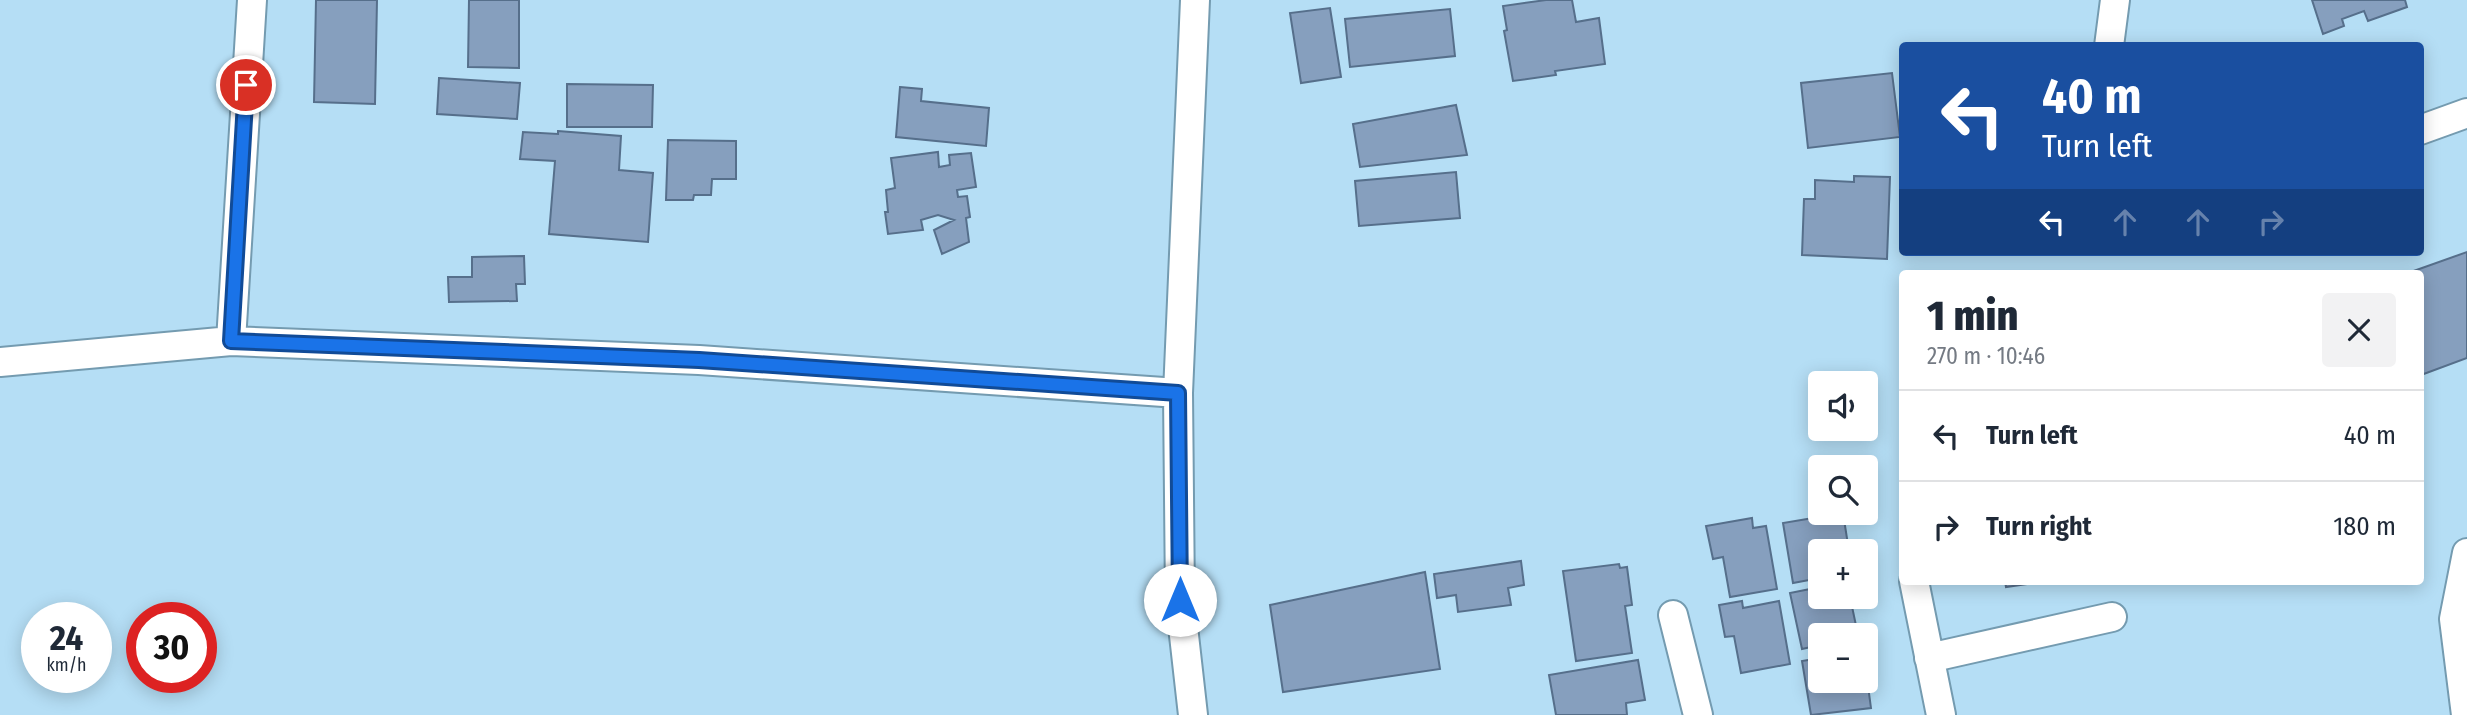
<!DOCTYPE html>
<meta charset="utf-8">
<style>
body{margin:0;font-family:"Fira Sans Condensed",sans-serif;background:#f2f2f3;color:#1f2937;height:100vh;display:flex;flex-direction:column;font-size:26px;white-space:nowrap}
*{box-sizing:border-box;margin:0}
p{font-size:23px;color:#747a83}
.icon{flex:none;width:38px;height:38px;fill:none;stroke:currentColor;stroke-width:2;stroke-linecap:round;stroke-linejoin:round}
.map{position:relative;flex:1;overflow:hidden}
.panel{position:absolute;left:1899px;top:270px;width:525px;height:315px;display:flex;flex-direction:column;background:#fff;border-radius:7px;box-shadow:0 4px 18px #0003}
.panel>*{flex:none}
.guide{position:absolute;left:1899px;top:42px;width:525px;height:214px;border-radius:7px;box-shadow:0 4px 18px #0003;background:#1a4fa0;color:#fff;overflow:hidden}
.controls{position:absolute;left:1808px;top:371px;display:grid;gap:14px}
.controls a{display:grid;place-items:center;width:70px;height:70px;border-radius:7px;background:#fff;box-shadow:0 4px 18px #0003;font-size:35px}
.speed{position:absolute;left:21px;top:602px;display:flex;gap:14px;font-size:35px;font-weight:700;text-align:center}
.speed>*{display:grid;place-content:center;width:91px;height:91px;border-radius:50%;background:#fff;box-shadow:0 4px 18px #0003;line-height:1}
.speed small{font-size:18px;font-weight:400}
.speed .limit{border:10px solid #d22;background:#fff;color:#111}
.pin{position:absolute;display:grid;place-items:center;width:60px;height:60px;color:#fff;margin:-30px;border:4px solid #fff;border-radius:50%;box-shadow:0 2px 7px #0007}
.me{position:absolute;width:77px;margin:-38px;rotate:0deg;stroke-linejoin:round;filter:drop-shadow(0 0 5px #0008)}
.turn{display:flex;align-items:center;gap:24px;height:147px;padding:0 28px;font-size:32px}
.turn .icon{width:91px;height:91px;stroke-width:2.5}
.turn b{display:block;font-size:49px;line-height:60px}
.lanes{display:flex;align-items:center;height:66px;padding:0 28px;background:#0003;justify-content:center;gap:35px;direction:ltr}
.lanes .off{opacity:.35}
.round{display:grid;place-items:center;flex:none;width:74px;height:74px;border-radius:7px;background:#f2f2f3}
.headline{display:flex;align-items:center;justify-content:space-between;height:119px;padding:0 28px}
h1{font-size:42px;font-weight:800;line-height:52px}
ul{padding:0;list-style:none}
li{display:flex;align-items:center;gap:21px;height:91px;padding:0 28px;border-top:2px solid #e0e1e3}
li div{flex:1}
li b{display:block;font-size:26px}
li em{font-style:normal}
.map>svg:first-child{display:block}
</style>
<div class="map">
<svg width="2467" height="715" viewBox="0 0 2467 715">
<rect width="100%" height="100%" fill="#b5def5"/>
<path fill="#869fbe" stroke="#566f8b" stroke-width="2" d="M316,0H377L375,104L314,102Z
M469,0H519V68L468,67Z
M1546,0H1572L1576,22L1599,18L1605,64L1555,71L1556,75L1513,81L1504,31L1507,30L1503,6Z
M2312,0H2405L2407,7L2368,21L2364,11L2342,19L2344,26L2323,34Z
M1330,8L1341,77L1301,83L1290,13Z
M1450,9L1455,56L1350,67L1345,19Z
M1892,73L1900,137L1808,148L1801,83Z
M439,78L520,83L517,119L437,114Z
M567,84L653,85L652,127H567Z
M900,87L922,89L921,101L989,108L986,146L896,137Z
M1456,105L1467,155L1360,167L1353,124Z
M558,131L621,136L619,170L653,173L648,242L549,234L555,161L520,159L523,132L558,134Z
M668,140L736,141V179H712L711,195H694L693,200H666Z
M938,152L939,167L950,165L949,155L971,153L976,187L957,190L958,197L967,196L970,217L966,218L969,242L942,254L934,230L954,220L938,215L921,220L923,230L888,234L885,212H888L886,190L895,188L891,158Z
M1456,172L1460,218L1359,226L1355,181Z
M1854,176L1890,177L1887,259L1802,255L1804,199H1815V180L1854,182Z
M2467,252V358L2421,375L2420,273H2408Z
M524,256L525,284H516L517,301L449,302L448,277H472V257Z
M1843,513L1849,551H1820V578L1793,583L1783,523Z
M1752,518L1753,528L1766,526L1777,589L1730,597L1723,557L1713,559L1706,526Z
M1521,561L1524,585L1508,588L1511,605L1458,612L1456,595L1437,598L1434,574Z
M1619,564L1620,568L1627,567L1632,605L1625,606L1632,653L1576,661L1563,571Z
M1425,572L1440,669L1283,692L1270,605Z
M2005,581H2048L2006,587Z
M1820,587V597H1850L1858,635H1820V645L1802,649L1790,593Z
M1742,601L1743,608L1779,601L1790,664L1741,673L1734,636L1725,637L1719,605Z
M1820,658V681H1866V671L1871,708L1811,715L1802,661Z
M1638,660L1645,700L1626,703L1627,715H1556L1549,675Z"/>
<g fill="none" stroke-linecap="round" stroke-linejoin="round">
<g stroke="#749bb0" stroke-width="32">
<path id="street" d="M2109,46L2115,0
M2420,130L2467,113
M231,341L252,0
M0,362L231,341L699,360L1178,393L1180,600L1193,715
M1178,393L1195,0
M1914,581L1941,715
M1673,615L1698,715
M1929,658L2112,617
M2466,715L2454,619L2467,553"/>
</g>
<use href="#street" stroke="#fff" stroke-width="28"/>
</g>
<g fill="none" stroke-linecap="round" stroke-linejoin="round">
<g stroke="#114b97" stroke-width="18">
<path id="route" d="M246,85L231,341L699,360L1178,393L1180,600"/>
</g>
<use href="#route" stroke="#1a73e8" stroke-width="12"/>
</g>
</svg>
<div class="controls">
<a><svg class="icon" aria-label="sound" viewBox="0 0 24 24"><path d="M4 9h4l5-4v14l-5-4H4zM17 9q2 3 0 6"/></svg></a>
<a><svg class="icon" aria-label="search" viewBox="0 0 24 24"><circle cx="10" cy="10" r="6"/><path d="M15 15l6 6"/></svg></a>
<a>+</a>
<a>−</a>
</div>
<div class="speed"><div>24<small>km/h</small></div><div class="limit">30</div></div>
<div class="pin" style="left:246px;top:85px;background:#d93025"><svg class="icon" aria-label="arrive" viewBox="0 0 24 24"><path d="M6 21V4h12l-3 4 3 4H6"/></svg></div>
<svg class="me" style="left:1180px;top:600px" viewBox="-20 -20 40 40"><circle r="19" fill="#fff"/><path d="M0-13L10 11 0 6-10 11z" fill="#1a73e8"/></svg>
<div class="guide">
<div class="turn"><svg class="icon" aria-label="left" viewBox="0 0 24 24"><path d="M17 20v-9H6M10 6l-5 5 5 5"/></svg><div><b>40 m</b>Turn left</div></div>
<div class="lanes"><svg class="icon" aria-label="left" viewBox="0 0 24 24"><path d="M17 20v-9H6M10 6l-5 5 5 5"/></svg><svg class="icon off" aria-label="ahead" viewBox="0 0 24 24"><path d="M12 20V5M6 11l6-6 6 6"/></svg><svg class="icon off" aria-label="ahead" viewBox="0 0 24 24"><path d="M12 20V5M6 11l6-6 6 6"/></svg><svg class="icon off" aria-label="right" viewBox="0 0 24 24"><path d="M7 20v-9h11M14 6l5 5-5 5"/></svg></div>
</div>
<section class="panel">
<div class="headline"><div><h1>1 min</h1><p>270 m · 10:46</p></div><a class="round"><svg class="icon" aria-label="close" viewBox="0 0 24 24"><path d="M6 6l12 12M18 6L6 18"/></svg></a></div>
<ul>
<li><svg class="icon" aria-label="left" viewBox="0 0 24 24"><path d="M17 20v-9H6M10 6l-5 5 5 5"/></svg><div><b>Turn left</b></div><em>40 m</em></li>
<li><svg class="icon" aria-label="right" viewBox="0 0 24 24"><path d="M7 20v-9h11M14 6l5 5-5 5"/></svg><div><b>Turn right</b></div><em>180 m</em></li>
</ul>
</section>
</div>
